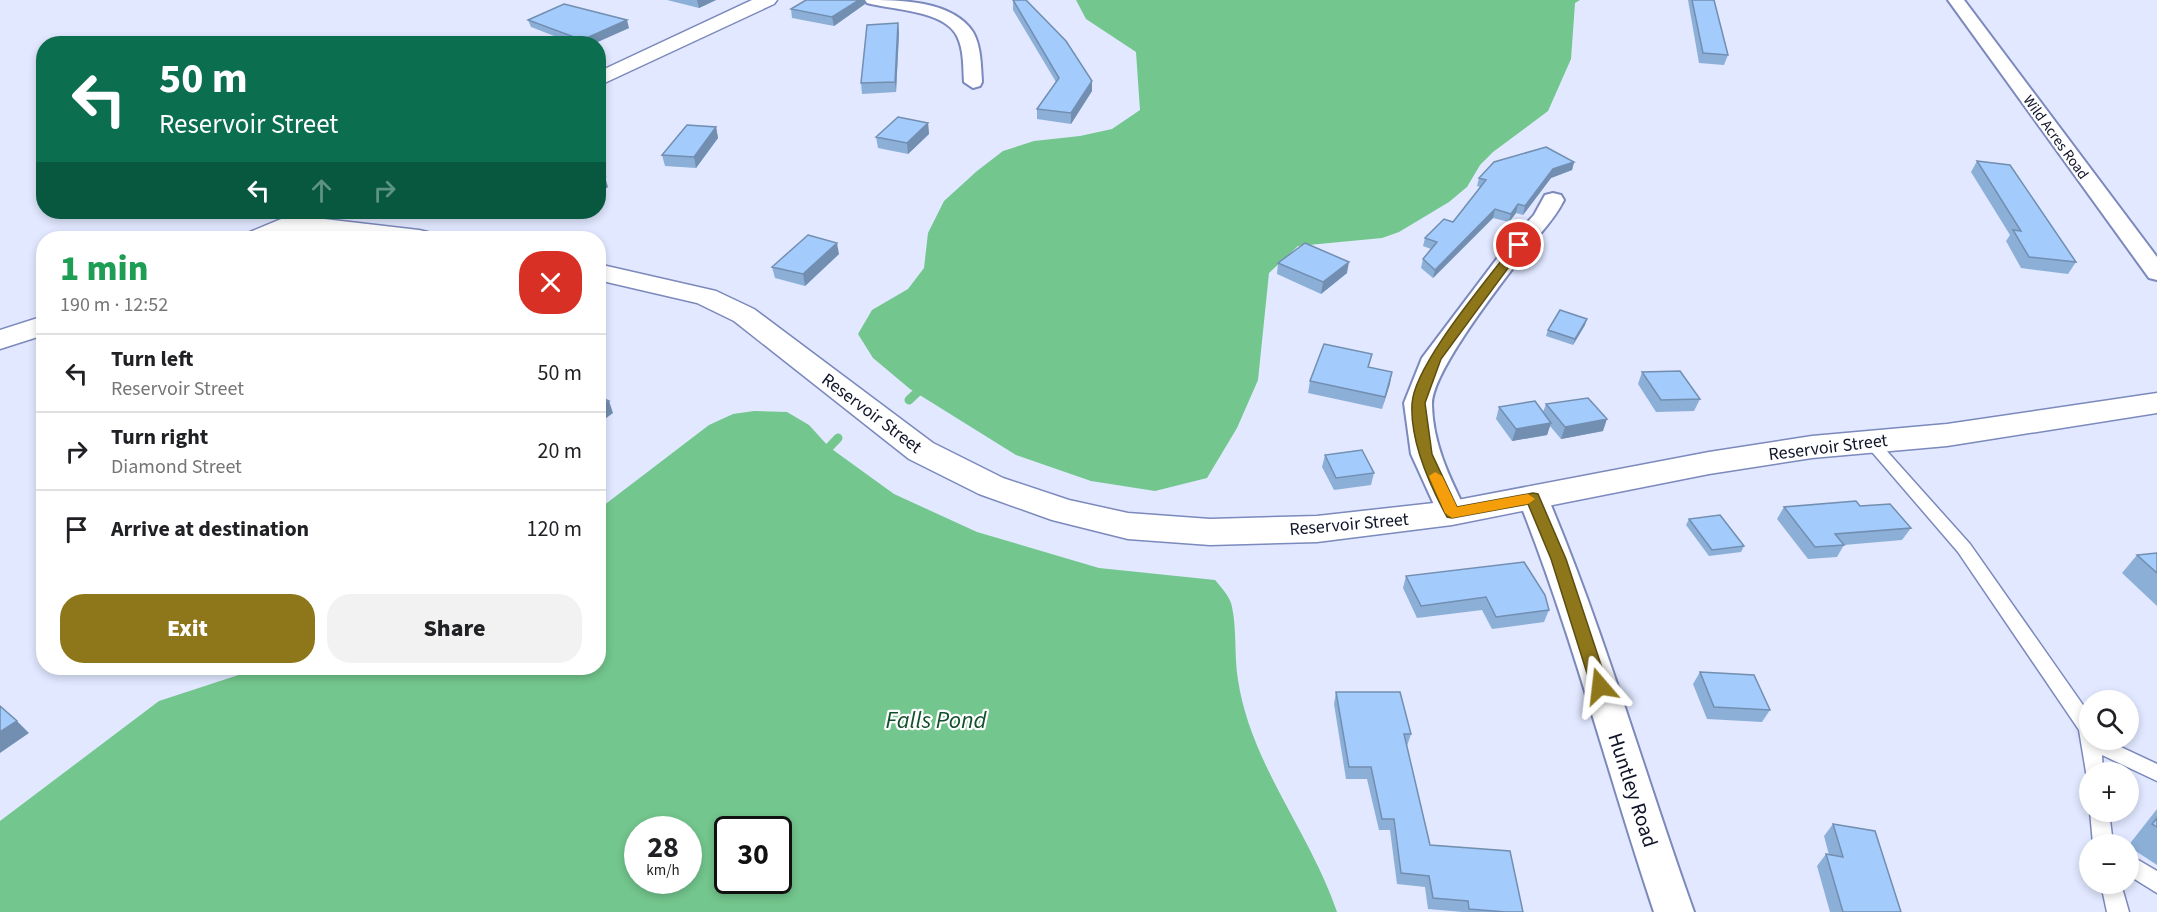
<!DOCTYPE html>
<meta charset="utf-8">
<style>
body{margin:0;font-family:"Source Sans 3",sans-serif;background:#f2f2f2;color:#202124;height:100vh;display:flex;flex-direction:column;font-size:22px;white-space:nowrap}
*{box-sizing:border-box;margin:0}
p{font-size:20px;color:#757577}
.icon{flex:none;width:33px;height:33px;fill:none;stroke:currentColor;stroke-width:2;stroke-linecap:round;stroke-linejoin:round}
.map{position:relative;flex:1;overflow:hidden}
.panel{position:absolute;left:36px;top:231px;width:570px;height:444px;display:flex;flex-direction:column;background:#fff;border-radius:24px;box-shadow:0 3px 9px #0003}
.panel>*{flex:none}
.hud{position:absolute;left:36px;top:36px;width:570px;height:183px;border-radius:24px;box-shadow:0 3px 9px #0003;background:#0b6e4f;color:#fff;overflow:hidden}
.controls{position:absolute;left:2079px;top:690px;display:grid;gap:12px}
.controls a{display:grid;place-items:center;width:60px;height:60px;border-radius:50%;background:#fff;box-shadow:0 3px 9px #0003;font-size:30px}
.speed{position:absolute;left:624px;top:816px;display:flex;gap:12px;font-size:30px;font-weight:700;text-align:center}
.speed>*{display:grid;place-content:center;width:78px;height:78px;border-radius:50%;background:#fff;box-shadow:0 3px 9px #0003;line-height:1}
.speed small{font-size:15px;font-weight:400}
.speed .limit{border:3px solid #111;border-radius:9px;background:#fff;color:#111}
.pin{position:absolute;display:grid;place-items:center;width:51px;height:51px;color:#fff;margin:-26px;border:3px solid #fff;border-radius:50%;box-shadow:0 2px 6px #0007}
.me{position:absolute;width:66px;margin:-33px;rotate:343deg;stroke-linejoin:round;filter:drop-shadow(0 0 4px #0008)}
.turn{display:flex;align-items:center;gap:21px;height:126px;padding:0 24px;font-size:27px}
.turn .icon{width:78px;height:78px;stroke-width:2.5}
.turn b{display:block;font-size:42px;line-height:51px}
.lanes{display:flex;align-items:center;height:57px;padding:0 24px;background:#0003;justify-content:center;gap:30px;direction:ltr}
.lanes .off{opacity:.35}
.round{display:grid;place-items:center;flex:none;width:63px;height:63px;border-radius:24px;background:#f2f2f2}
.overview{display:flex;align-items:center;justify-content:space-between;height:102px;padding:0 24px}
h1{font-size:36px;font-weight:800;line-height:45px;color:#1e9e55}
.action{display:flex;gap:12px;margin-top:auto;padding:12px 24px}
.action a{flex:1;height:69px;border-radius:24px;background:#8e761a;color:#fff;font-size:24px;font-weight:800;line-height:69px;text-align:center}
.action a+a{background:#f2f2f2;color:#202124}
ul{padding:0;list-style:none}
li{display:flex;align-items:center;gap:18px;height:78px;padding:0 24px;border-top:2px solid #e0e0e0}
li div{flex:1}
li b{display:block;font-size:22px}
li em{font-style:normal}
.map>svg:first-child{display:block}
</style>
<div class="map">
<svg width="2157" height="912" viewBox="0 0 2157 912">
<rect width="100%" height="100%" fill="#e1e8ff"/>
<path fill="#73c68d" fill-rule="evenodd" d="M1076,0H1580L1575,3L1571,59L1548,111L1493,152L1480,165L1467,187L1449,202L1399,232L1382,238L1298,246L1269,273L1258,380L1237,428L1207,478L1155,491L1091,481L1016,455L910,389L873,358L858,334L872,310L908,289L924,268L928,233L944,201L977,171L1003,151L1034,141L1080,136L1112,129L1140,110L1136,52L1086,19Z
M754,411L787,412L809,425L829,447L894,494L977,532L1099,568L1215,580C1221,587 1231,598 1232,607C1237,630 1234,656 1238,680C1251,765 1310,832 1337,912H0V821L159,701L260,668H598L599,509L709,425L733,414ZM638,830H688V880H638ZM728,830H778V880H728Z"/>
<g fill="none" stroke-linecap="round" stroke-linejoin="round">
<path stroke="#73c68d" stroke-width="9" d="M909,400L925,385
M821,456L838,438"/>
<g stroke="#7b89bc" stroke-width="3">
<path id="service" d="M1871,437L1876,439L1970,544L2090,715V740H2106L2157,764V781L2102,755L2103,772H2090V779L2087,778L2079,730L1958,552L1866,445L1864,442L1866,439Z
M2090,811L2109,812L2113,844H2093Z
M2128,854L2157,871V893L2128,875Z
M2101,884H2121L2129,912H2107Z"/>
</g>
<g stroke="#7b89bc" stroke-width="4">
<path id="minor" d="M865,0C899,0 952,0 973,32C981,46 981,65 982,82L980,86L973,88L964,82C963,67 964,50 957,36C944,10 892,10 867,3Z
M1948,0H1964L2157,257V280L2149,278Z
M1553,193L1561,195L1564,200C1554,220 1540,233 1526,251C1504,280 1431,372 1432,405C1433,445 1450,478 1467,513L1463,520L1452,524L1441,520L1411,454L1404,403L1422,358L1511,240L1534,215L1545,195Z
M1533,488L1543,491L1548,498C1605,633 1645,775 1694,912H1654C1608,775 1572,633 1518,498L1523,491Z"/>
</g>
<g stroke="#7b89bc" stroke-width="3">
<path id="tertiary" d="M752,0H777L774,4L598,86V72Z
M298,212H325L327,214L324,219L419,230L428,232L432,238H358L297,231L280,238H246L250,232Z
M598,264L716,291L754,309L933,443L1003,478L1069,500L1128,513L1210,519L1317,516L1452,501L1709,452L1812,436L1947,424L2157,393V413L1947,446L1812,458L1709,474L1452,525L1317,542L1210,545L1128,539L1052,520L979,494L909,459L734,321L697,303L598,280Z
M44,316V335L0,349V330Z"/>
</g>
<use href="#service" fill="#fff" fill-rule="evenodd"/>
<use href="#minor" fill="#fff" fill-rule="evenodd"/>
<use href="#tertiary" fill="#fff" fill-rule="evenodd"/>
</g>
<path fill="#8cafd8" d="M667,0H716L699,8Z
M1013,0L1092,91L1071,124L1037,119V109L1056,82L1013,10Z
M1688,0H1714L1728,55L1724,65L1699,63Z
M865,4L834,26L792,18L791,9Z
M528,20L629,28L593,44H575L531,27Z
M898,23L899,33L896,92L862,94L861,83Z
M928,123L929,134L908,154L878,148L876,137Z
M716,127L718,138L696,168L665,166L662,155Z
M1977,161L2076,262L2068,274L2021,268L2006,241L2010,235L1971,172Z
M1574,162L1572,170L1551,178L1523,215L1516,213L1509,222L1493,218L1433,278L1421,268L1423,259L1431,249L1423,246L1425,238L1453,222L1480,187L1477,186L1479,178Z
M839,254L805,286L775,278L772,267Z
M1278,263L1347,273L1321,294L1277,274Z
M1585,325L1573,345L1546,336L1548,330Z
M1369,367L1392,372L1382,409L1308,393L1310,381Z
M1642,372L1700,399L1694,411L1656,412L1638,384Z
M1546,404L1603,431L1561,439L1550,426L1547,435L1512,441L1496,419L1499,407L1543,412Z
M1325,455L1374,473L1371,485L1334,490L1322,467Z
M1860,506L1911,528L1902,540L1844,545L1837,557L1808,559L1777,519L1784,507Z
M1689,519L1744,546L1741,552L1709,556L1686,525Z
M2157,553V606L2122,573L2137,555Z
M1406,576L1549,610L1544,622L1492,629L1482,610L1417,618L1403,588Z
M1700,672L1770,710L1762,722L1707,719L1693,684Z
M1336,692L1411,734L1407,746L1430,845L1523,912H1463L1428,909L1425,887L1397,884L1390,830H1379L1367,779H1346L1334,704Z
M2157,809V865L2128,846Z
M1833,824L1901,912H1830L1817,866L1826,854L1829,855L1824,836Z"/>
<path fill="#728eb0" d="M697,0H716L699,8Z
M859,0H865V4L834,26L832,17Z
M627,20L629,28L593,44H583L582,40Z
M898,23L899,33L896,92L895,82Z
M1092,81V91L1071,124V113Z
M928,123L929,134L908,154L907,143Z
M716,127L718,138L696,168L694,157Z
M1574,162L1572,170L1551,178L1523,215L1525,206L1553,169Z
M605,177L608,187L598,194V182Z
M1518,204L1516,213L1509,222L1511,214Z
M1495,209L1493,218L1433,278L1435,270Z
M837,243L839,254L805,286L803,274Z
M1349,262L1347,273L1321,294L1323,282Z
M1587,319L1585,325L1573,345L1575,339Z
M1392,372L1390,384L1382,409L1385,397Z
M609,401L613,413L598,424V408Z
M1607,419L1603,431L1561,439L1565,427Z
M1551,423L1547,435L1512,441L1516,429Z
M17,721L29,733L0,753V732Z"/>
<path fill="#a3cbfb" stroke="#728eb0" stroke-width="1.5" d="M806,0H859L832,17L791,9Z
M1013,0H1026L1066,41L1092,81L1071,113L1037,109L1059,78Z
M1692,0H1714L1728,55L1703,53Z
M564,4L627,20L582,40L528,20Z
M898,23L895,82L861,83L867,25Z
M898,117L928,123L907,143L876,137Z
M687,125L716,127L694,157L662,155Z
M1546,147L1574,162L1553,169L1525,206L1518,204L1511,214L1495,209L1435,270L1423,259L1437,242L1425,238L1444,219L1453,222L1486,180L1479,178L1494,162Z
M1977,161L2010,165L2076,262L2029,257L2013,230L2021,231Z
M598,175L605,177L598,182Z
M478,233L483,238H471Z
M808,235L837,243L803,274L772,267Z
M1305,243L1349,262L1323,282L1278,263Z
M1560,310L1587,319L1575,339L1548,330Z
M1324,344L1372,354L1368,367L1392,372L1385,397L1310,381Z
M1680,371L1700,399L1661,400L1642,372Z
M598,396L609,401L598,408Z
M1588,398L1607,419L1565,427L1546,404Z
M1535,401L1551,423L1516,429L1499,407Z
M1362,450L1374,473L1336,478L1325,455Z
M1856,501L1860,506L1890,504L1911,528L1835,534L1844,545L1815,547L1784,507Z
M1720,515L1744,546L1712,550L1689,519Z
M2157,553V573L2137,555Z
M1524,562L1545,595L1549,610L1496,617L1486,597L1421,606L1406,576Z
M1700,672L1754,675L1770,710L1714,707Z
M1336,692H1400L1411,734H1404L1430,845L1510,851L1523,912H1506L1469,909L1468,901L1433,898L1429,876L1401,873L1394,819H1382L1371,767H1349Z
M0,706L17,721L0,732Z
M2157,818V827L2152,824Z
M1833,824L1875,831L1901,912H1843L1826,854L1843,857Z"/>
<path fill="#8e761a" stroke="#5c4d11" stroke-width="1.5" d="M1515,243L1525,245L1441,359L1425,403L1432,454L1457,507L1533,493L1538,494L1566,559L1608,686L1605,691H1594L1591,686L1551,559L1528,504L1452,518L1447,517C1429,484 1410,442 1412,404C1414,364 1489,278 1515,243Z"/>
<path fill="#f59e0b" d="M1435,472L1442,476L1457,507L1528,494L1535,499L1528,504L1452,518L1445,513L1429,476Z"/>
<g text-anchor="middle" stroke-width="4.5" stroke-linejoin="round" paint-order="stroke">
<g font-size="15" fill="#101428" stroke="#fff">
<text transform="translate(2056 137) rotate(54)" y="5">Wild Acres Road</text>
</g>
<g font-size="18" fill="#101428" stroke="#fff">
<text transform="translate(872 413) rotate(37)" y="6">Reservoir Street</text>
<text transform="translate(1828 447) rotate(-7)" y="6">Reservoir Street</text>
<text transform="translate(1349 524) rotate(-5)" y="6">Reservoir Street</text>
</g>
<g font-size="21" fill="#101428" stroke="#fff">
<text transform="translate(1633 790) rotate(72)" y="7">Huntley Road</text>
</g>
<g font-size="24" font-style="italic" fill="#12502b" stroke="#fff">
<text x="936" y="728">Falls Pond</text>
</g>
</g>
</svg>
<div class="controls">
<a><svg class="icon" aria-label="search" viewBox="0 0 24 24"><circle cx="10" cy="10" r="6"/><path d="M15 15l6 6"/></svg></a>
<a>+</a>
<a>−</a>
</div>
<div class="speed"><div>28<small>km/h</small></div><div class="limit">30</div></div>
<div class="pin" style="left:1519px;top:245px;background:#d93025"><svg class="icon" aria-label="arrive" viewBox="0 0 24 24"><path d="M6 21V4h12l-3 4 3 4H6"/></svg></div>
<svg class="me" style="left:1600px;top:686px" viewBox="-20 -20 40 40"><path d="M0-17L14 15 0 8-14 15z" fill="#8e761a" stroke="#fff" stroke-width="4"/></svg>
<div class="hud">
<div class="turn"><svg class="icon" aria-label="left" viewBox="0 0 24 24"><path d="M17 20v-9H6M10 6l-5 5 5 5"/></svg><div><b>50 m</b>Reservoir Street</div></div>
<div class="lanes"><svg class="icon" aria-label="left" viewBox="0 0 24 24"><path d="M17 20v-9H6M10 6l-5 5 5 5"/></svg><svg class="icon off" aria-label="ahead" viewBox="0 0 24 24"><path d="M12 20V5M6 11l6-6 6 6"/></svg><svg class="icon off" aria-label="right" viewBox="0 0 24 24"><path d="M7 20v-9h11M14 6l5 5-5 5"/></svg></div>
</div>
<section class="panel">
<div class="overview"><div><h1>1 min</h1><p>190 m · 12:52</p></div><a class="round" style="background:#d93025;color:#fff"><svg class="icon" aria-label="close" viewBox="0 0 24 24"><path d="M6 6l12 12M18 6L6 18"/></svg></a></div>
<ul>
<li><svg class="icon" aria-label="left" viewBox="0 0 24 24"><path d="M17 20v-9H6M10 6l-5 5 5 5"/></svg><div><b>Turn left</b><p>Reservoir Street</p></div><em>50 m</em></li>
<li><svg class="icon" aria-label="right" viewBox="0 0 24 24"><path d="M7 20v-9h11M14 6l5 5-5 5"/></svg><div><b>Turn right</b><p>Diamond Street</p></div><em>20 m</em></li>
<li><svg class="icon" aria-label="arrive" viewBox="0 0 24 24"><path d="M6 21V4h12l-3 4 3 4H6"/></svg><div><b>Arrive at destination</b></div><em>120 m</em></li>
</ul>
<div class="action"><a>Exit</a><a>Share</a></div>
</section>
</div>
